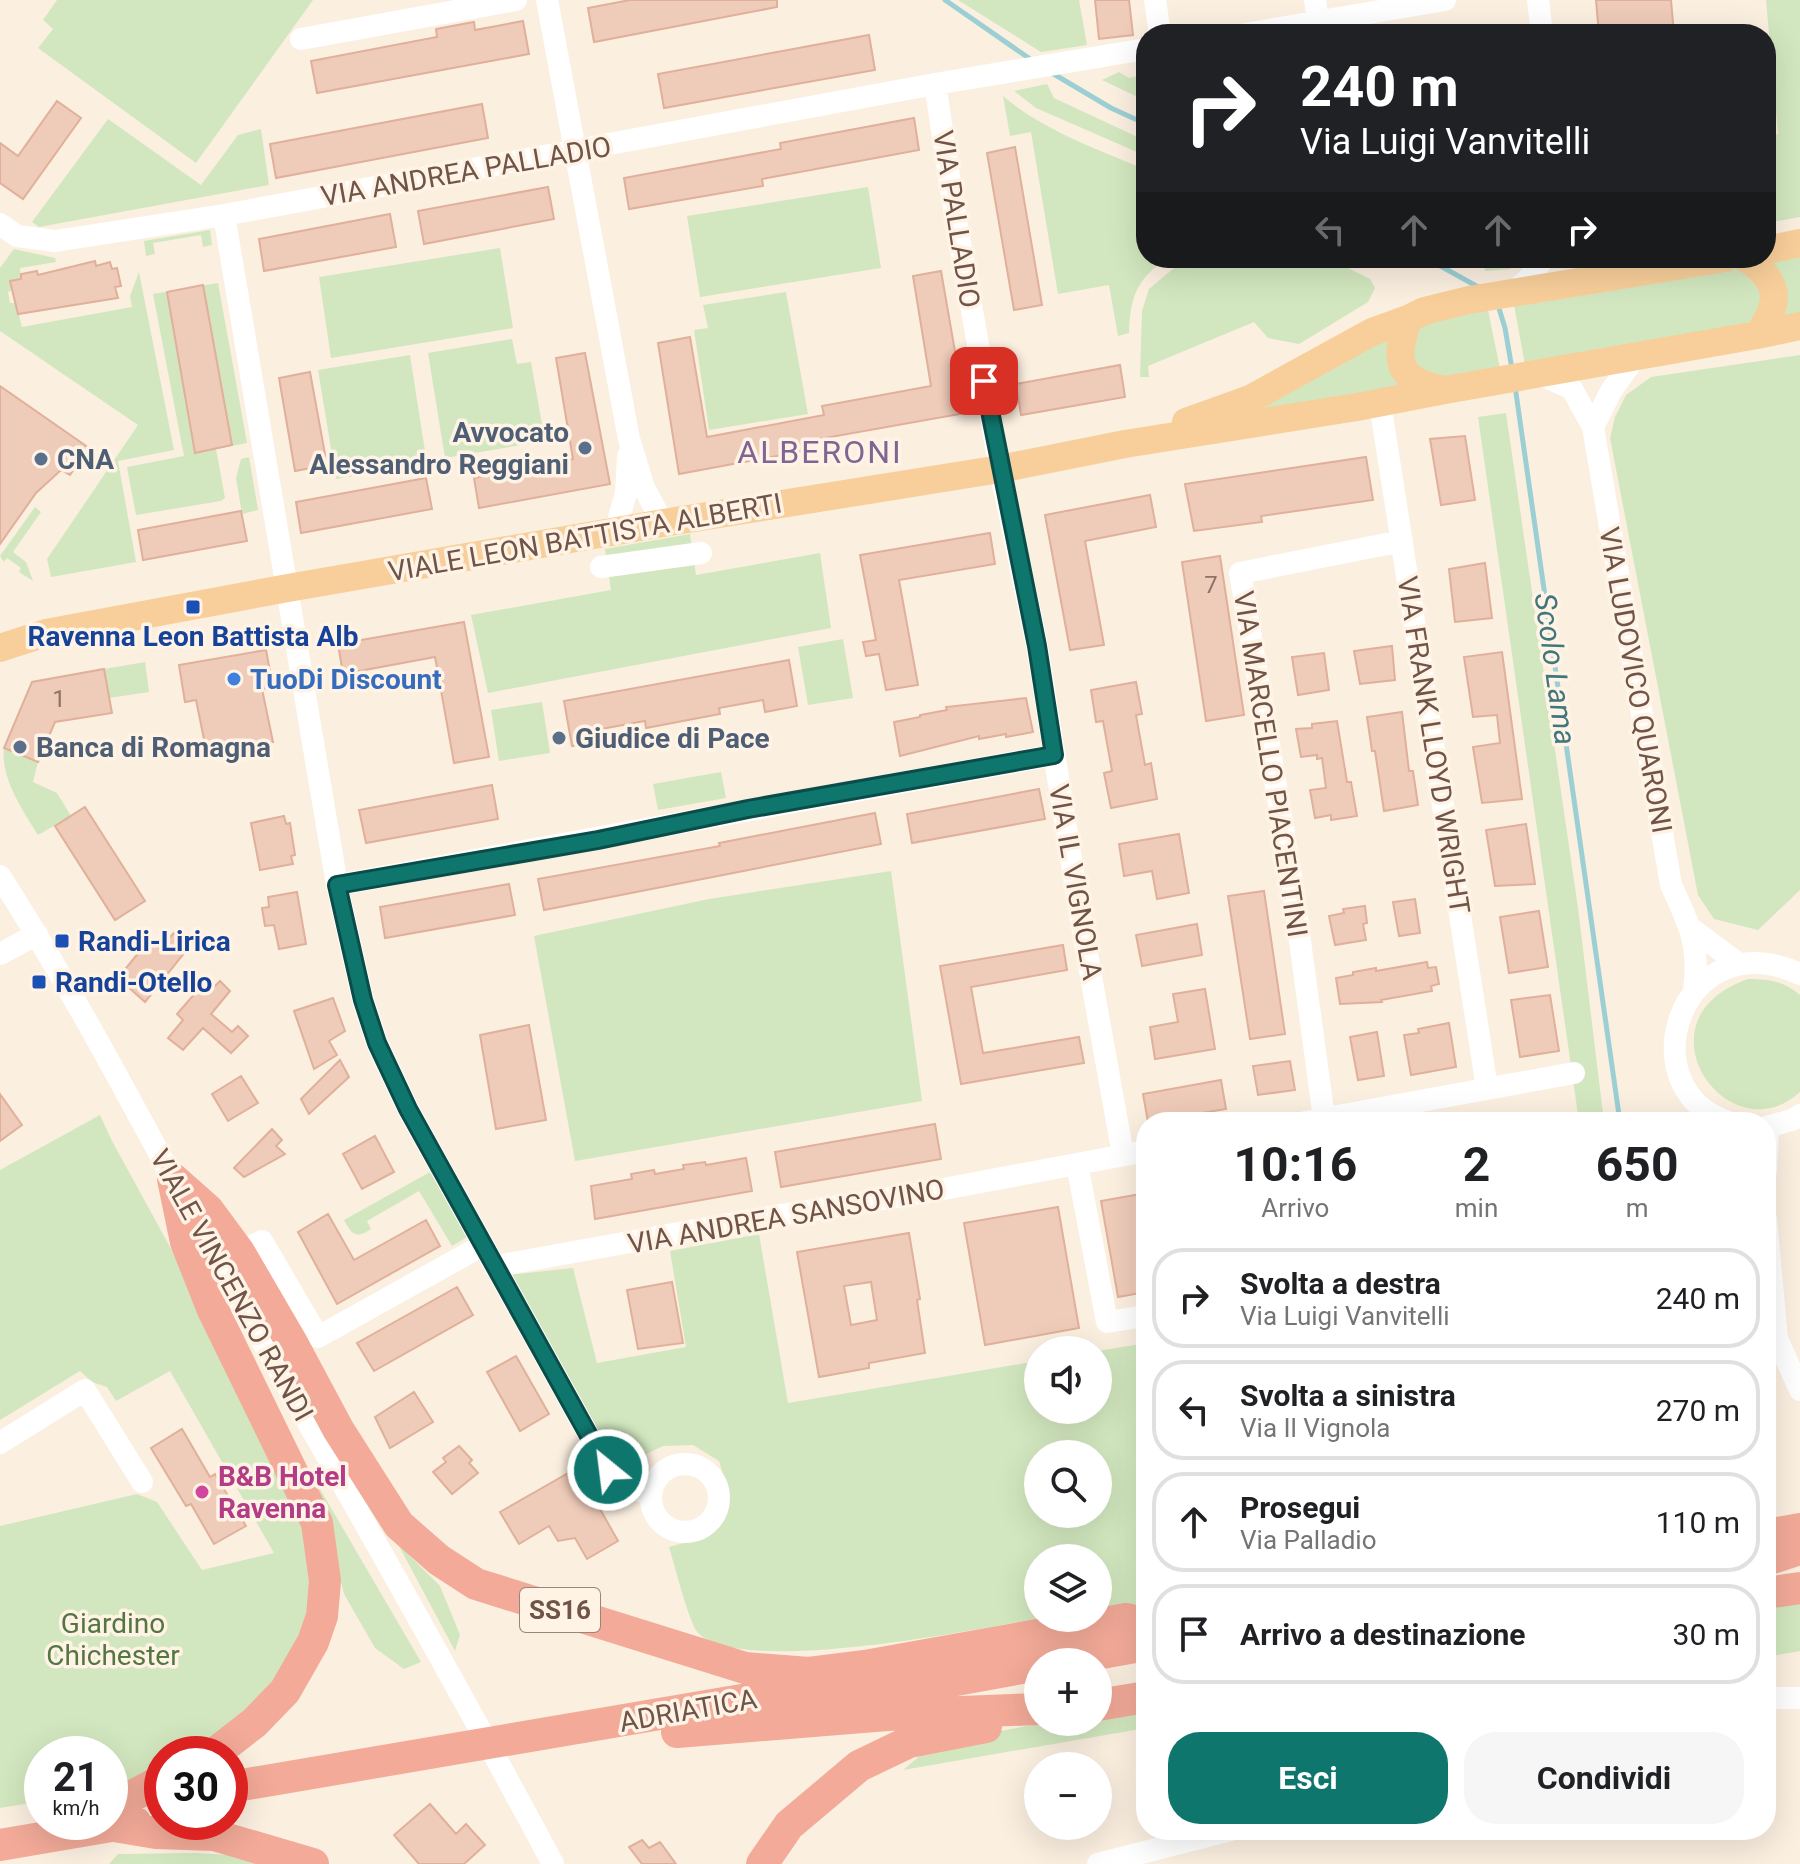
<!DOCTYPE html>
<html lang="it">
<meta charset="utf-8">
<style>
body{margin:0;font-family:Roboto,sans-serif;background:#f6f6f6;color:#202124;height:100vh;display:flex;flex-direction:column;font-size:30px;white-space:nowrap}
*{box-sizing:border-box;margin:0}
p{font-size:26px;color:#757577}
.icon{flex:none;width:44px;height:44px;fill:none;stroke:currentColor;stroke-width:2;stroke-linecap:round;stroke-linejoin:round}
.map{position:relative;flex:1;overflow:hidden}
.panel{position:absolute;left:1136px;top:1112px;width:640px;height:728px;display:flex;flex-direction:column;background:#fff;border-radius:32px;box-shadow:0 8px 32px #0002}
.panel>*{flex:none}
.banner{position:absolute;left:1136px;top:24px;width:640px;height:244px;border-radius:32px;box-shadow:0 8px 32px #0002;background:#202124;color:#fff;overflow:hidden}
.fabs{position:absolute;left:1024px;top:1336px;display:grid;gap:16px}
.fabs a{display:grid;place-items:center;width:88px;height:88px;border-radius:50%;background:#fff;box-shadow:0 8px 32px #0002;font-size:40px}
.speed{position:absolute;left:24px;top:1736px;display:flex;gap:16px;font-size:40px;font-weight:700;text-align:center}
.speed>*{display:grid;place-content:center;width:104px;height:104px;border-radius:50%;background:#fff;box-shadow:0 8px 32px #0002;line-height:1}
.speed small{font-size:20px;font-weight:400}
.speed .limit{border:12px solid #d22;background:#fff;color:#111}
.pin{position:absolute;display:grid;place-items:center;width:68px;height:68px;color:#fff;margin:-34px;border-radius:16px;box-shadow:0 4px 12px #0006}
.me{position:absolute;width:88px;margin:-44px;rotate:331deg;stroke-linejoin:round;filter:drop-shadow(0 0 6px #0008)}
.turn{display:flex;align-items:center;gap:28px;height:168px;padding:0 32px;font-size:36px}
.turn .icon{width:104px;height:104px;stroke-width:2.5}
.turn b{display:block;font-size:56px;line-height:68px}
.lanes{display:flex;align-items:center;height:76px;padding:0 32px;background:#0003;justify-content:center;gap:40px;direction:ltr}
.lanes .off{opacity:.35}
.eta{display:flex;justify-content:space-evenly;align-items:center;height:136px;text-align:center}
.eta b{font-size:48px;font-weight:700;line-height:56px}
.button{display:flex;gap:16px;margin-top:auto;padding:16px 32px}
.button a{flex:1;height:92px;border-radius:32px;background:#0f766e;color:#fff;font-size:32px;font-weight:700;line-height:92px;text-align:center}
.button a+a{background:#f6f6f6;color:#202124}
ul{padding:0;list-style:none}
li{display:flex;align-items:center;gap:24px;height:100px;margin:0 16px 12px;padding:0 16px;border:4px solid #e0e0e0;border-radius:32px}
li div{flex:1}
li b{display:block;font-size:30px}
li em{font-style:normal}
.map>svg:first-child{display:block}
</style>
<div class="map">
<svg width="1800" height="1864" viewBox="0 0 1800 1864">
<rect width="100%" height="100%" fill="#fbefe0"/>
<path fill="#d2e7bf" fill-rule="evenodd" d="M57,0H313L196,163L38,48L53,29L43,20Z
M958,0H1079L1087,45L1041,52Z
M1766,0H1800V217L1766,223V136L1778,134Z
M1119,72L1129,78L1146,74V101L1102,80Z
M1047,84L1054,98L1146,141V156L1036,108L1014,91Z
M1003,96C1044,131 1097,149 1146,170V258H1168C1137,278 1130,297 1129,333L1118,336L1109,285L1058,294L1031,132L1010,136Z
M108,119L201,185L238,135L261,129L269,185L39,227L32,222Z
M868,187L881,268L700,297L687,216Z
M210,230L212,245L203,247L201,235L153,243L155,254L146,256L144,241Z
M500,248L513,328L331,358L319,277Z
M14,249L55,258L56,262L20,268L21,279L10,282L12,290L8,292L10,303H16L22,327L132,307L130,296L139,272L174,450L118,461L136,562L51,577L47,559L138,425L0,331V268Z
M1800,256V317L1776,322L1767,262Z
M1186,258H1328L1370,279L1375,288L1368,302L1299,344L1268,338L1254,322L1148,366L1149,377H1140L1142,311L1149,289Z
M1483,258H1520L1510,269L1485,271Z
M1737,267L1764,292L1755,318L1744,325L1525,365L1514,305Z
M218,283L247,443L216,449L225,498L221,501L136,515L127,467L184,456L153,294Z
M786,292L808,414L709,430L694,330L708,328L703,305Z
M1488,310L1500,369L1437,380L1415,368L1410,341L1424,320Z
M1390,330C1384,354 1390,367 1404,386L1255,411Z
M512,339L517,364L531,362L545,441L445,458L428,353Z
M410,355L427,464L336,479L318,370Z
M1800,355V890L1758,930L1714,919L1698,895L1610,438L1615,417L1626,395L1651,377Z
M1506,413L1578,908L1604,1122H1579L1478,417Z
M249,457L258,510L242,514L236,478L241,459Z
M35,507L41,512L13,552L26,562L33,581L19,572L21,568L7,558L4,562L0,556Z
M690,534L696,575L820,553L831,628L488,693L471,615L611,590L605,549Z
M843,639L853,698L808,705L798,647Z
M145,662L149,692L109,698L104,669Z
M542,702L550,753L499,761L491,710Z
M4,748L38,762L33,782L57,793L71,816L38,835C23,811 0,777 4,748Z
M721,772L726,798L658,810L653,784Z
M891,871L922,1101L575,1161L534,936L709,899Z
M1748,979C1768,979 1784,981 1800,995V1092C1729,1157 1631,1020 1748,979Z
M100,1115L112,1141L198,1298L310,1524L315,1578L306,1631L283,1673L200,1754H162V1772L132,1784L110,1788V1754H42V1801L0,1808V1526L137,1494L157,1502L202,1570L274,1553L170,1371L116,1401L107,1387L92,1382L80,1371L0,1420V1170Z
M430,1172L467,1237L452,1246L419,1191L367,1221L371,1229C356,1239 352,1235 344,1220Z
M759,1234L788,1403L1038,1361V1410H1098V1351L1146,1343V1603L1098,1608V1558H1038V1618H1040C978,1629 742,1677 698,1633C689,1623 674,1563 669,1547L703,1538L724,1518L726,1484L719,1461L693,1445L663,1446L617,1468L508,1275L573,1268L597,1363L686,1347L670,1251ZM1038,1454H1098V1514H1038Z
M317,1484L421,1662L404,1669L375,1648L344,1594Z
M398,1544L440,1586L460,1635L455,1651Z
M1800,1595V1651L1766,1657V1601Z
M1146,1707V1728L903,1770L935,1743L1049,1722H1098V1714Z
M196,1853L246,1856L268,1864H109L118,1854Z"/>
<g fill="none" stroke-linecap="round" stroke-linejoin="round">
<path stroke="#9ccfd4" stroke-width="5" d="M945,0L1033,61
M1052,73L1111,108L1146,124
M1426,258L1480,288
M1498,305L1505,328L1512,369
M1515,386L1620,1122"/>
</g>
<path fill="#efcbb9" stroke="#e1b09a" stroke-width="2" fill-rule="evenodd" d="M630,0H777V7L594,42L588,8Z
M1095,0H1129L1133,35L1099,39Z
M1596,0H1671L1674,34H1599Z
M523,21L529,54L317,93L311,61L437,37L436,29L474,22L475,30Z
M869,35L875,70L664,108L658,74Z
M57,101L81,118L23,199L0,183V143L18,156Z
M482,104L488,138L276,178L270,144Z
M914,118L919,150L762,179L763,186L629,209L624,178L781,149L780,143Z
M1015,147L1042,305L1014,310L987,153Z
M548,187L554,219L424,244L418,211Z
M390,214L396,247L264,271L259,239Z
M95,261L96,266L110,262L112,269L117,268L121,286L115,287L118,298L18,314L10,281L21,279V274L37,271L38,275Z
M941,271L957,363L951,364L960,414L808,441L809,450L679,474L658,343L690,337L707,437L824,415L822,406L931,386L913,276Z
M203,285L232,445L195,453L167,292Z
M585,353L610,484L479,508L474,478L573,459L556,358Z
M1120,365L1125,397L1021,415L1016,384Z
M310,372L327,465L295,471L279,378Z
M0,386L89,448L70,475L61,470L36,493L0,544Z
M1465,436L1475,500L1441,505L1430,439Z
M1366,457L1373,500L1261,516L1262,522L1194,531L1185,484Z
M426,478L432,509L301,533L296,502Z
M1150,495L1156,527L1085,541L1104,645L1070,650L1045,515Z
M241,511L247,541L143,560L138,530Z
M990,533L995,564L899,580L918,685L886,690L879,654L866,656L863,642L876,640L860,555Z
M1220,556L1244,715L1206,721L1182,562Z
M1485,563L1492,618L1455,622L1449,569Z
M464,622L489,757L454,763L435,657L343,674L338,644Z
M1392,646L1395,680L1360,684L1354,651Z
M266,650L273,687L262,689L273,742L207,754L196,700L185,702L179,665Z
M1502,652L1522,799L1482,803L1473,747L1500,743L1497,715L1473,717L1464,657Z
M1324,653L1329,690L1298,695L1292,657Z
M789,660L797,706L765,712L763,700L719,708L720,714L646,728L645,721L601,729L603,741L572,746L564,701Z
M104,669L112,713L55,722L38,762L4,748L32,682Z
M1136,682L1142,714L1136,715L1145,765L1151,763L1157,799L1111,808L1104,773L1112,771L1103,721L1096,722L1091,690Z
M1026,698L1033,732L1006,737V734L979,739V736L900,756L894,722L920,717V715L947,710L946,707Z
M1402,712L1409,771H1413L1418,805L1384,811L1375,751H1372L1367,717Z
M1337,721L1347,782H1351L1357,816L1331,820V815L1315,818L1310,790L1326,788L1322,758L1317,759V755L1301,757L1296,729L1312,728V724Z
M492,785L498,819L366,843L359,810Z
M1039,789L1045,819L912,843L907,814Z
M85,807L145,901L115,920L55,826Z
M875,813L881,844L544,910L538,879L720,846L719,843Z
M284,816L286,824L290,823L295,855L291,856L293,864L260,870L251,823Z
M1526,824L1535,884L1495,886L1486,830Z
M1179,834L1189,893L1157,899L1152,871L1124,876L1119,844Z
M509,884L515,915L385,938L380,907Z
M1264,891L1285,1034L1250,1039L1228,896Z
M297,892L306,944L279,949L274,925L265,926L262,908L269,907L268,897Z
M1415,899L1420,933L1399,936L1393,902Z
M1365,906L1367,923L1363,924L1366,940L1335,945L1329,916L1344,913L1343,909Z
M1539,911L1548,967L1509,973L1500,917Z
M1197,924L1202,955L1142,966L1136,935Z
M174,933L189,947L145,1002L118,978L149,940L159,948Z
M1063,945L1067,970L971,987L983,1053L1079,1037L1084,1063L961,1084L940,966Z
M1427,962L1428,968L1436,967L1439,984L1431,986L1432,991L1381,1000L1382,1002L1340,1004L1336,978L1353,975V972L1376,968V971Z
M220,981L230,991L211,1014L232,1032L238,1026L248,1036L231,1053L203,1028L183,1050L168,1038L183,1020L177,1014L204,983L212,989Z
M1205,989L1215,1049L1155,1059L1150,1027L1178,1022L1173,994Z
M1550,995L1559,1051L1520,1057L1511,1000Z
M333,998L345,1031L329,1041L337,1055L314,1069L294,1011Z
M1449,1023L1456,1067L1411,1075L1404,1035L1419,1033L1418,1029Z
M529,1025L546,1120L496,1129L480,1035Z
M1377,1032L1384,1076L1358,1080L1350,1037Z
M340,1060L349,1077L309,1114L301,1099Z
M1290,1061L1295,1090L1258,1095L1253,1066Z
M241,1076L258,1103L228,1121L212,1094Z
M1221,1080L1226,1109L1148,1122L1143,1094Z
M0,1094L22,1125L0,1141Z
M935,1124L941,1159L781,1187L775,1152Z
M272,1129L282,1140L276,1146L285,1154L244,1177L234,1168Z
M375,1136L394,1172L362,1189L343,1154Z
M746,1158L752,1191L595,1219L591,1186L632,1179L631,1174L654,1170L655,1174L684,1169L683,1165L705,1162L706,1165Z
M1146,1193V1292L1118,1297L1101,1201Z
M1058,1207L1079,1328L985,1345L964,1223Z
M328,1214L354,1260L426,1220L440,1246L337,1304L298,1232Z
M909,1233L920,1299L917,1300L925,1353L869,1363V1368L819,1377L797,1252ZM871,1282L877,1320L851,1325L844,1286Z
M672,1282L683,1343L638,1349L627,1290Z
M457,1287L473,1315L374,1371L357,1343Z
M516,1356L549,1414L520,1431L487,1372Z
M414,1392L433,1422L390,1448L375,1417Z
M182,1429L210,1477L215,1474L246,1526L214,1544L191,1504L186,1506L151,1448Z
M459,1446L472,1460L469,1463L478,1473L452,1494L433,1472L446,1462L443,1458Z
M577,1468L618,1541L587,1559L575,1538L558,1541L549,1526L519,1544L500,1512Z
M430,1804L456,1834L466,1824L485,1845L464,1864H419L394,1835Z
M642,1840L649,1848L660,1842L676,1864H642L629,1847Z"/>
<g fill="none" stroke-linecap="round" stroke-linejoin="round">
<path stroke="#fff" stroke-width="22" d="M547,0L629,439L644,488L663,523
M1155,0L1160,34
M1315,0L1318,21
M1538,0L1542,34
M1245,34L1445,0
M301,39L516,0
M935,84L954,209L1000,469L1037,646L1080,915L1123,1155
M224,215L337,885L363,1000L377,1043L408,1109L608,1470L627,1487L651,1494
M0,224L17,236L55,241L224,215L935,84L1146,49
M1614,258L1643,273
M1513,293L1535,272L1543,258
M1540,374L1572,389L1593,427L1671,885C1690,926 1700,945 1694,991
M1380,403L1487,1088
M1593,427L1611,391L1637,355
M615,532L626,493L628,456
M601,567L701,553
M0,876C90,1017 165,1168 247,1314C349,1497 455,1679 553,1864
M337,885C576,842 815,799 1054,755
M1692,929L1739,964
M0,954L37,934
M1324,1118L1291,875L1240,573L1402,541
M1305,1122L1574,1073
M1728,1122C1627,1089 1680,919 1800,974
M1766,1127L1792,1120L1800,1115
M1077,1164L1107,1322L1146,1316
M1766,1171L1768,1127
M1766,1219L1777,1339L1800,1390
M239,1252L262,1241L318,1337L483,1245
M496,1269L507,1264L768,1217L922,1193L1146,1151
M0,1443L85,1390L142,1482
M651 1498a34 34 0 1 1 68 0a34 34 0 1 1-68 0Z
M1766,1698H1800
M1098,1864L1231,1830"/>
<path stroke="#f8cf9a" stroke-width="28" d="M1766,250L1800,243
M1725,258L1469,300L1424,311L1408,319C1394,363 1396,380 1445,390L1757,335C1782,303 1780,280 1745,258
M1757,335L1800,326
M1186,422L1250,399L1372,332L1408,319
M0,648L46,633L288,588L663,523L1000,469L1125,444L1357,407L1445,390"/>
<path stroke="#f3aa98" stroke-width="32" d="M173,1179L208,1210L239,1252L292,1343L338,1429L399,1525L439,1560L476,1584L745,1668L809,1673L865,1666L1126,1619L1146,1623
M173,1179L186,1242L213,1310L317,1523L325,1581L322,1616L313,1642L285,1691L254,1723L214,1754
M1766,1535L1800,1529
M1766,1560L1800,1549
M1766,1593L1800,1588
M1052,1662L1146,1645
M1098,1705L1146,1697
M797,1709L1038,1665
M677,1732L887,1715L1038,1709
M230,1787L824,1686
M114,1806L162,1780
M114,1826L156,1833L214,1835L313,1864
M0,1845L135,1822
M762,1864L789,1825L859,1766L909,1742L986,1727"/>
</g>
<g fill="none" stroke-linecap="round" stroke-linejoin="round">
<g stroke="#0a4d48" stroke-width="20">
<path id="route" d="M608,1470L408,1109L377,1043L363,1000L337,885L598,840L748,809L1054,755L1037,646L984,381"/>
</g>
<use href="#route" stroke="#0f766e" stroke-width="14"/>
</g>
<g fill="#5c6f8a" stroke="#fef3e5" stroke-width="3">
<circle cx="585" cy="448" r="8"/>
<circle cx="41" cy="459" r="8"/>
<circle cx="559" cy="738" r="8"/>
<circle cx="20" cy="747" r="8"/>
</g>
<g fill="#1a4fb4" stroke="#fef3e5" stroke-width="3">
<rect x="185" y="599" width="16" height="16" rx="4"/>
<rect x="54" y="933" width="16" height="16" rx="4"/>
<rect x="31" y="974" width="16" height="16" rx="4"/>
</g>
<circle fill="#3f7fe0" stroke="#fef3e5" stroke-width="3" cx="234" cy="679" r="8"/>
<circle fill="#d1479c" stroke="#fef3e5" stroke-width="3" cx="202" cy="1492" r="8"/>
<g text-anchor="middle" stroke-width="7" stroke-linejoin="round" paint-order="stroke">
<g font-size="24" fill="#907265">
<text x="1211" y="593">7</text>
<text x="59" y="707">1</text>
</g>
<rect fill="#fef3e5" stroke="#9b8478" stroke-width="2" x="520" y="1588" width="80" height="44" rx="6"/>
<g font-size="26" font-weight="bold" fill="#705449">
<text x="560" y="1619">SS16</text>
</g>
<g font-size="28" fill="#705449" stroke="#fef3e5">
<text transform="translate(466 171) rotate(-10)" y="10">VIA ANDREA PALLADIO</text>
<text transform="translate(957 219) rotate(81)" y="10">VIA PALLADIO</text>
<text transform="translate(585 537) rotate(-10)" y="10">VIALE LEON BATTISTA ALBERTI</text>
<text transform="translate(1636 680) rotate(80)" y="10">VIA LUDOVICO QUARONI</text>
<text transform="translate(1434 745) rotate(81)" y="10">VIA FRANK LLOYD WRIGHT</text>
<text transform="translate(1271 764) rotate(81)" y="10">VIA MARCELLO PIACENTINI</text>
<text transform="translate(1076 882) rotate(80)" y="10">VIA IL VIGNOLA</text>
<text transform="translate(786 1216) rotate(-10)" y="10">VIA ANDREA SANSOVINO</text>
<text transform="translate(232 1285) rotate(61)" y="10">VIALE VINCENZO RANDI</text>
<text transform="translate(688 1710) rotate(-10)" y="10">ADRIATICA</text>
</g>
<g font-size="28" font-weight="bold" fill="#4e5e75" stroke="#fef3e5" text-anchor="start">
<text x="569" y="442" text-anchor="end">Avvocato<tspan x="569" dy="32">Alessandro Reggiani</tspan></text>
<text x="57" y="469">CNA</text>
<text x="575" y="748">Giudice di Pace</text>
<text x="36" y="757">Banca di Romagna</text>
</g>
<g font-size="28" font-weight="bold" fill="#164399" stroke="#fef3e5" text-anchor="start">
<text x="193" y="646" text-anchor="middle">Ravenna Leon Battista Alb</text>
<text x="78" y="951">Randi-Lirica</text>
<text x="55" y="992">Randi-Otello</text>
</g>
<g font-size="28" font-weight="bold" fill="#366cbe" stroke="#fef3e5" text-anchor="start">
<text x="250" y="689">TuoDi Discount</text>
</g>
<g font-size="28" font-weight="bold" fill="#b23c85" stroke="#fef3e5" text-anchor="start">
<text x="218" y="1486">B&amp;B Hotel<tspan x="218" dy="32">Ravenna</tspan></text>
</g>
<g font-size="28" fill="#547642" stroke="#fef3e5">
<text x="113" y="1633">Giardino<tspan x="113" dy="32">Chichester</tspan></text>
</g>
<g font-size="30" font-style="italic" fill="#41767c" stroke="#fef3e5">
<text transform="translate(1555 669) rotate(82)" y="10">Scolo Lama</text>
</g>
<g font-size="32" letter-spacing="2" fill="#806493" stroke="#fef3e5">
<text x="820" y="463">ALBERONI</text>
</g>
</g>
</svg>
<div class="fabs">
<a><svg class="icon" aria-label="sound" viewBox="0 0 24 24"><path d="M4 9h4l5-4v14l-5-4H4zM17 9q2 3 0 6"/></svg></a>
<a><svg class="icon" aria-label="search" viewBox="0 0 24 24"><circle cx="10" cy="10" r="6"/><path d="M15 15l6 6"/></svg></a>
<a><svg class="icon" aria-label="layers" viewBox="0 0 24 24"><path d="M12 4l9 5-9 5-9-5zM3 14l9 5 9-5"/></svg></a>
<a>+</a>
<a>−</a>
</div>
<div class="speed"><div>21<small>km/h</small></div><div class="limit">30</div></div>
<div class="pin" style="left:984px;top:381px;background:#d93025"><svg class="icon" aria-label="arrive" viewBox="0 0 24 24"><path d="M6 21V4h12l-3 4 3 4H6"/></svg></div>
<svg class="me" style="left:608px;top:1470px" viewBox="-20 -20 40 40"><circle r="17" fill="#0f766e" stroke="#fff" stroke-width="3"/><path d="M0-11L8 9 0 5-8 9z" fill="#fff"/></svg>
<div class="banner">
<div class="turn"><svg class="icon" aria-label="right" viewBox="0 0 24 24"><path d="M7 20v-9h11M14 6l5 5-5 5"/></svg><div><b>240 m</b>Via Luigi Vanvitelli</div></div>
<div class="lanes"><svg class="icon off" aria-label="left" viewBox="0 0 24 24"><path d="M17 20v-9H6M10 6l-5 5 5 5"/></svg><svg class="icon off" aria-label="ahead" viewBox="0 0 24 24"><path d="M12 20V5M6 11l6-6 6 6"/></svg><svg class="icon off" aria-label="ahead" viewBox="0 0 24 24"><path d="M12 20V5M6 11l6-6 6 6"/></svg><svg class="icon" aria-label="right" viewBox="0 0 24 24"><path d="M7 20v-9h11M14 6l5 5-5 5"/></svg></div>
</div>
<section class="panel">
<div class="eta">
<div><b>10:16</b><p>Arrivo</p></div>
<div><b>2</b><p>min</p></div>
<div><b>650</b><p>m</p></div>
</div>
<ul>
<li><svg class="icon" aria-label="right" viewBox="0 0 24 24"><path d="M7 20v-9h11M14 6l5 5-5 5"/></svg><div><b>Svolta a destra</b><p>Via Luigi Vanvitelli</p></div><em>240 m</em></li>
<li><svg class="icon" aria-label="left" viewBox="0 0 24 24"><path d="M17 20v-9H6M10 6l-5 5 5 5"/></svg><div><b>Svolta a sinistra</b><p>Via Il Vignola</p></div><em>270 m</em></li>
<li><svg class="icon" aria-label="ahead" viewBox="0 0 24 24"><path d="M12 20V5M6 11l6-6 6 6"/></svg><div><b>Prosegui</b><p>Via Palladio</p></div><em>110 m</em></li>
<li><svg class="icon" aria-label="arrive" viewBox="0 0 24 24"><path d="M6 21V4h12l-3 4 3 4H6"/></svg><div><b>Arrivo a destinazione</b></div><em>30 m</em></li>
</ul>
<div class="button"><a>Esci</a><a>Condividi</a></div>
</section>
</div>
